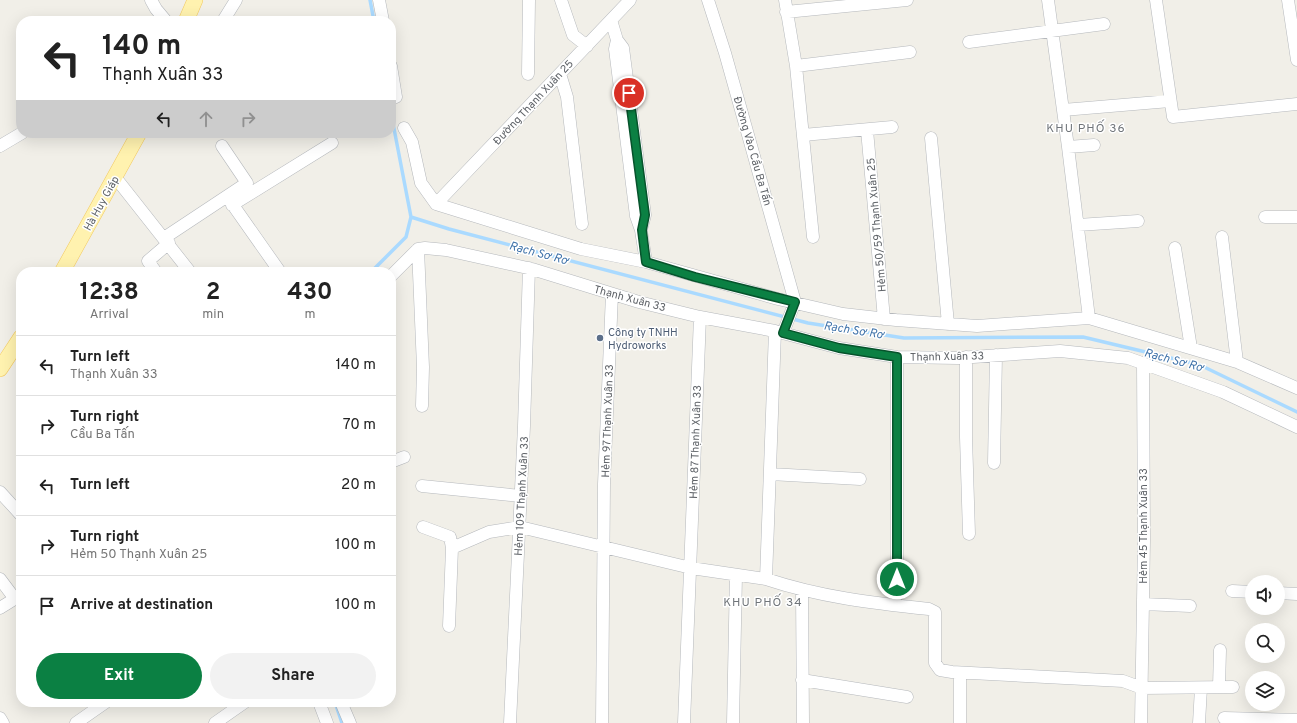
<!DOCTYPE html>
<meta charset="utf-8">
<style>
body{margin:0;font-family:Overpass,sans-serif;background:#f2f2f2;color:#222;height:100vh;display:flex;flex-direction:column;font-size:15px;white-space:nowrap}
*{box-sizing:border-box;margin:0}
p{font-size:13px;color:#767676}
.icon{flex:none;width:22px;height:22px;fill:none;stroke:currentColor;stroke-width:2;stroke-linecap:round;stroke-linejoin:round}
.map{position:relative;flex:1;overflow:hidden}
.sheet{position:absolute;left:16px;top:267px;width:380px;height:440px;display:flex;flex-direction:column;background:#fff;border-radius:16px;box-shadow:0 4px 16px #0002}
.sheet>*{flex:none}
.guide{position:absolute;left:16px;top:16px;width:380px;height:122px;border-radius:16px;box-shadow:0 4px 16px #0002;background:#fff;color:#222;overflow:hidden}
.tools{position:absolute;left:1245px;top:575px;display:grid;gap:8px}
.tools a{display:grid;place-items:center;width:40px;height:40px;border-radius:50%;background:#fff;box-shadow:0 4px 16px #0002;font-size:20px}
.pin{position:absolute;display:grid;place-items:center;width:34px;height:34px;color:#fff;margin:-17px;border:2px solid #fff;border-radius:50%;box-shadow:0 1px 4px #0007}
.me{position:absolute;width:44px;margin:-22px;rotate:0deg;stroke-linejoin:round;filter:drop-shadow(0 0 3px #0008)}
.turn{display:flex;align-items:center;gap:14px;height:84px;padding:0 20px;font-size:18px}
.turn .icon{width:52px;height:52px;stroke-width:2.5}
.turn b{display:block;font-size:28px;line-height:34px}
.lanes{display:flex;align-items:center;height:38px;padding:0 20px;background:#0003;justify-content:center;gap:20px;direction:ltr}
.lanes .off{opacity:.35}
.eta{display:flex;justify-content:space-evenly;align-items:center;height:68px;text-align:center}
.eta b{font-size:24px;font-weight:700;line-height:28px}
.action{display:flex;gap:8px;margin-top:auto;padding:8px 20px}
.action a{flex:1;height:46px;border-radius:24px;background:#0b8043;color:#fff;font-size:16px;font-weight:700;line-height:46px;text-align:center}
.action a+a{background:#f2f2f2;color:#222}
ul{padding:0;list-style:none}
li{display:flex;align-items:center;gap:12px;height:60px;padding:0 20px;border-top:1px solid #e0e0e0}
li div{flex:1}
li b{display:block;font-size:15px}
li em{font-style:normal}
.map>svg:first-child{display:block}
</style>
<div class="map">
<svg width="1297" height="723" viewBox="0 0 1297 723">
<rect width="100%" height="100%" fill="#f1efe8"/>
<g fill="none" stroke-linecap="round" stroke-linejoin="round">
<path stroke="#aadaff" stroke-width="3.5" d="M370,0L374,21
M411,217L449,229L808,323L904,338L1083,337L1200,365L1297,412
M371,272L406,237L411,217L391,113
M335,702L342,723"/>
<g stroke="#b5b8bc" stroke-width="13">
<path id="minor" d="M151,0L156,9L166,21
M379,0L383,21
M561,0L573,35L587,46
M708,0L725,53L795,302L783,333
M785,0L796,66L813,237
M1048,0L1068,147L1089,318
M1156,0L1173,117L1297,104
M1288,0L1297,60
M786,12L907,0
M611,20L617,40L623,48L645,215L641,230L636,216L615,49L617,40
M223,21L236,0
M969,42L1104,24
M391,66L396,97
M796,66L910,52
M528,74L529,0
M560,74L567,97L582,224
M1063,110L1170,101
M404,128L412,142L421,183L436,204L581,249L646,262L778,299L843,314L896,320L977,326L1089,318L1237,362L1297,388
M867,130L884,319
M803,135L892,127
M931,138L948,324
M0,146L22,133
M1068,147L1094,145
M115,177L190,272
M228,198L280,272
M436,204L630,0
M232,205L332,143
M1265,217H1297
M1078,225L1138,221
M641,230L646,262
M1222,237L1237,362
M164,238L247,183L222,146
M1175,248L1191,348
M418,249L423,367L422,406
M156,272L148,261L169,243
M391,276L418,249L425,248L446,250L532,269L639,302L700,317L775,331L839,348L897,357L958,358L1060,351L1128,358L1223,392L1297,427
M775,331L766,579C820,597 872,603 929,609L935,612V663L940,670L952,672L1123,681L1142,688L1233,687
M897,357V595
M966,357V437L969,534
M391,462L404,457
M994,463L996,355
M770,474L860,479
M422,486L521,496
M0,492L21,515
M423,527L450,537L452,548
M0,579L15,599
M802,591L803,723
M1232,591L1252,592
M1278,593L1297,594
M1143,604L1190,606
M0,608L21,595
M449,626L452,548L489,532L520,527L691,568L766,579
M960,673V723
M802,680L907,697
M1219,687L1220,650
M319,702L327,723
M341,702L350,723
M0,718L3,723
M1224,718L1297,720
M76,723L106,702
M215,723L245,702
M510,723L524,426L529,268
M602,723L604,484L612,294
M684,723L700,317
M733,723L736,575
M1141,723L1144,540L1143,363
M1199,723L1201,688"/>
</g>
<g stroke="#f2c960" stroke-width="16">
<path id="major" d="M186,21L195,0
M62,272L139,133
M0,369L21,337"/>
</g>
<use href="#minor" stroke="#fff" stroke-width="12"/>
<use href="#major" stroke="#fff2af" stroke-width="15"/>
</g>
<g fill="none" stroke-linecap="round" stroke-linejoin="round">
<g stroke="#07532c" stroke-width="10">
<path id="route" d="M629,93L645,215L642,230L646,262L695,277L795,302L783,333L839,348L897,357V579"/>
</g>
<use href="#route" stroke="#0b8043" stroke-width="7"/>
</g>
<circle fill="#5c6f8a" stroke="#fff" stroke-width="1.5" cx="600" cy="338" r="4"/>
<g text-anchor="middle" stroke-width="3" stroke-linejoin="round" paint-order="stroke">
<g font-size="11" fill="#5f6368" stroke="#fff">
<text transform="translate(533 102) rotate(-47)" y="4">Đường Thạnh Xuân 25</text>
<text transform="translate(753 151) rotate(74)" y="4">Đường Vào Cầu Ba Tấn</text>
<text transform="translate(101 203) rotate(-61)" y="4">Hà Huy Giáp</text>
<text transform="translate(876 225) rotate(-95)" y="4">Hẻm 50/59 Thạnh Xuân 25</text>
<text transform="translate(630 298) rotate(15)" y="4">Thạnh Xuân 33</text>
<text transform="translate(947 356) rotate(-1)" y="4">Thạnh Xuân 33</text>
<text transform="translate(607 421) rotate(-88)" y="4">Hẻm 97 Thạnh Xuân 33</text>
<text transform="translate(695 442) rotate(-88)" y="4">Hẻm 87 Thạnh Xuân 33</text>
<text transform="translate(521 496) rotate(-87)" y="4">Hẻm 109 Thạnh Xuân 33</text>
<text transform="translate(1143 526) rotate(-90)" y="4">Hẻm 45 Thạnh Xuân 33</text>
</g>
<g font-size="11" fill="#4e5e75" stroke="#fff" text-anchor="start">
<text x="608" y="336">Công ty TNHH<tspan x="608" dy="13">Hydroworks</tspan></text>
</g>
<g font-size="12" letter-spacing="1" fill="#70757a" stroke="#fff">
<text x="1086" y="132">KHU PHỐ 36</text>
<text x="763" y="606">KHU PHỐ 34</text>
</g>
<g font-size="12" font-style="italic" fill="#4174aa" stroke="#fff">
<text transform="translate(539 253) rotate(15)" y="4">Rạch Sơ Rơ</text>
<text transform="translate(854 330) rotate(9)" y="4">Rạch Sơ Rơ</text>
<text transform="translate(1174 360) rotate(15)" y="4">Rạch Sơ Rơ</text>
</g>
</g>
</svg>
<div class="tools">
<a><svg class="icon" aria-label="sound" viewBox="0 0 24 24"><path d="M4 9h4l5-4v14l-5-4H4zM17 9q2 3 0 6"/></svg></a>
<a><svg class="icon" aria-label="search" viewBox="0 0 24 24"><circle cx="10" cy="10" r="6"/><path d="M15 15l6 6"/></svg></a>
<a><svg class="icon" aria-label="layers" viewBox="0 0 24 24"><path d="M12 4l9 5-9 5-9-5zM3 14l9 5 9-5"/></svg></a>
</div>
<div class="pin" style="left:629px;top:93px;background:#d93025"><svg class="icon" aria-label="arrive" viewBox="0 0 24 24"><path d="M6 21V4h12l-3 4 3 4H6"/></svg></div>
<svg class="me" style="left:897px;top:579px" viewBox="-20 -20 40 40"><circle r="17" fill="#0b8043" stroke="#fff" stroke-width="3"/><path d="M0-11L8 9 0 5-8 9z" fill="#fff"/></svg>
<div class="guide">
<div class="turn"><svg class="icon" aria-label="left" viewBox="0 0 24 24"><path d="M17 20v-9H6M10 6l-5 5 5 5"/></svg><div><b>140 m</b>Thạnh Xuân 33</div></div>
<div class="lanes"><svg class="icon" aria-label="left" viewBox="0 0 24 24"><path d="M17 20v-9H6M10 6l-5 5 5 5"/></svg><svg class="icon off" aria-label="ahead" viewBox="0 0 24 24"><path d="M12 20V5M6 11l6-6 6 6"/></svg><svg class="icon off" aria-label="right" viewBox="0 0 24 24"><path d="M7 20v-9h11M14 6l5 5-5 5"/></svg></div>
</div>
<section class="sheet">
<div class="eta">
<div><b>12:38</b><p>Arrival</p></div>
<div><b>2</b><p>min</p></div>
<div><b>430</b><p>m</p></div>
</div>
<ul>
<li><svg class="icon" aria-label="left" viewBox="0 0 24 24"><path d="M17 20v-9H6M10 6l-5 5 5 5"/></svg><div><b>Turn left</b><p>Thạnh Xuân 33</p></div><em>140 m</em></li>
<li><svg class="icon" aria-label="right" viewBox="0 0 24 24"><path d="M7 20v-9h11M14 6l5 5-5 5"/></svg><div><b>Turn right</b><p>Cầu Ba Tấn</p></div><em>70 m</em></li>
<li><svg class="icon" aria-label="left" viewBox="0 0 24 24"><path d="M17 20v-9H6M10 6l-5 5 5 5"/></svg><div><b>Turn left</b></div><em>20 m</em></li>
<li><svg class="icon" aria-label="right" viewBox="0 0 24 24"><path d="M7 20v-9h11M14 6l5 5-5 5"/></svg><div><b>Turn right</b><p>Hẻm 50 Thạnh Xuân 25</p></div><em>100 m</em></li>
<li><svg class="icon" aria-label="arrive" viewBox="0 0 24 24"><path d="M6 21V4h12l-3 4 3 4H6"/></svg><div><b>Arrive at destination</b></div><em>100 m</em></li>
</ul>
<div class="action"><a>Exit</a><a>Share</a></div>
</section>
</div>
